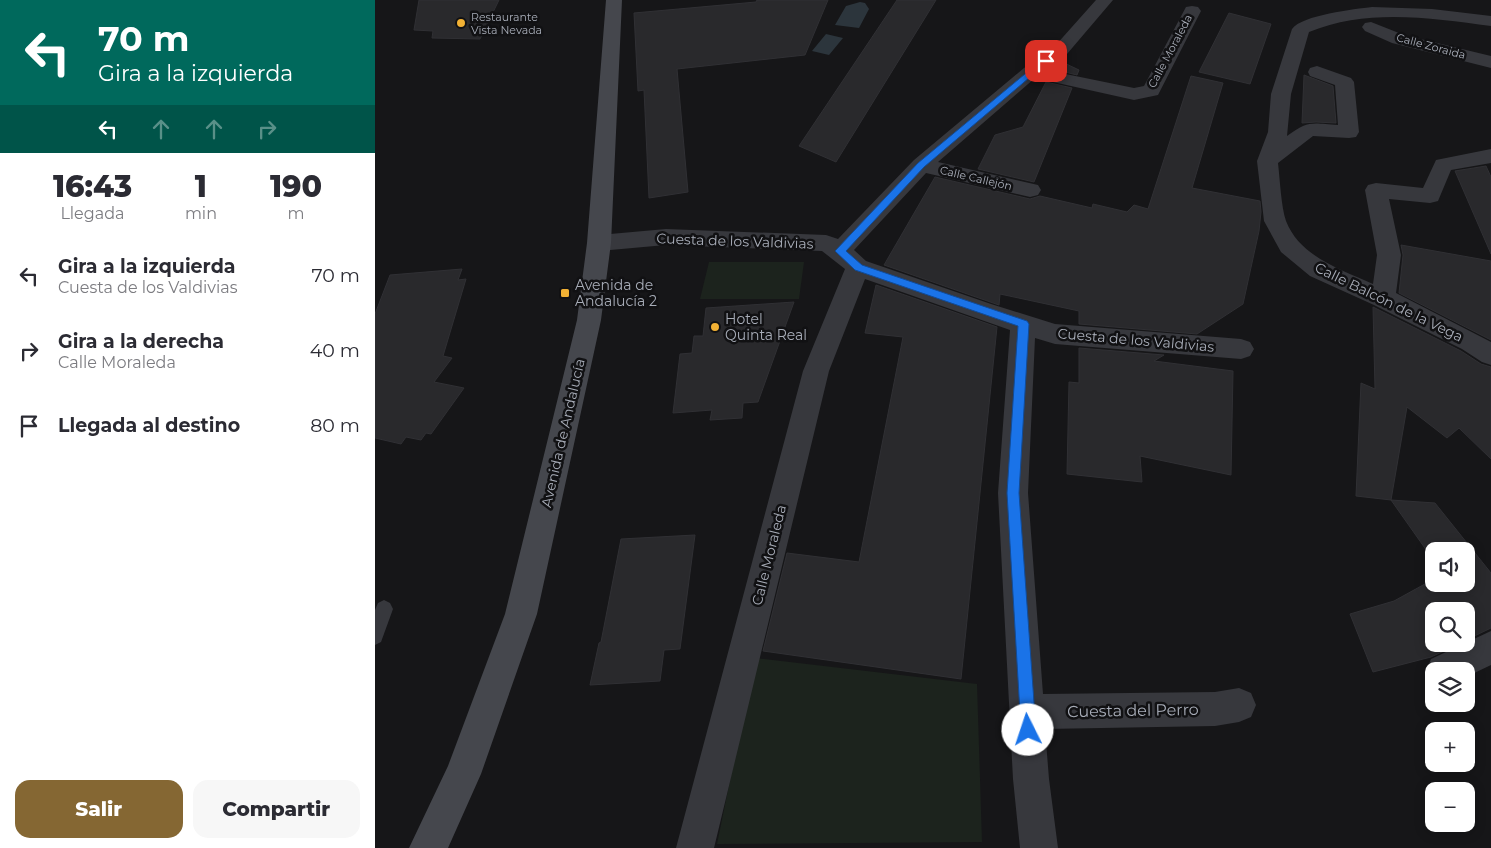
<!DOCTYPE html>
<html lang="es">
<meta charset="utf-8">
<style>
body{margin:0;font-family:Montserrat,sans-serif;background:#f7f7f7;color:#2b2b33;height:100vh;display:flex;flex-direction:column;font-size:19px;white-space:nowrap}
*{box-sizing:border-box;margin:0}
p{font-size:16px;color:#7c7c81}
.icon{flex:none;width:28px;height:28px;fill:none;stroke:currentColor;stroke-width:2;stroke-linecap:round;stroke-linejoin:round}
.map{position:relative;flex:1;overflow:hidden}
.sheet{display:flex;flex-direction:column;background:#fff;width:375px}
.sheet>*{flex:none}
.top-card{background:#00695c;color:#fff;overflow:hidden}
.buttons{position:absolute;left:1050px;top:542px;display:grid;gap:10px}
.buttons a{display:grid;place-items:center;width:50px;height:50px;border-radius:10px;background:#fff;box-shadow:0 2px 12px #0003;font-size:25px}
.pin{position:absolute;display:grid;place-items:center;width:42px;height:42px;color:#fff;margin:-21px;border-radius:10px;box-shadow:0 2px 8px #0006}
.me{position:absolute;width:55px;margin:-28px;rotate:356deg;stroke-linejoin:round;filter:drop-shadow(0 0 4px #0008)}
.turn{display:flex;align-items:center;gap:18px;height:105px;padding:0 15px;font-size:22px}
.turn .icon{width:65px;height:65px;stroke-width:2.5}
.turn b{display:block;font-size:35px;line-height:42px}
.lanes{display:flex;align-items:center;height:48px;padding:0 15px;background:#0003;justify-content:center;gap:25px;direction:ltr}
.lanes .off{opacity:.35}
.eta{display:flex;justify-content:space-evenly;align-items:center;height:85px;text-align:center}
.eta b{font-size:30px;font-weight:800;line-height:35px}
.action{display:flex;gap:10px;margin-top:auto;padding:10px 15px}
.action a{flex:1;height:58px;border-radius:15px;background:#856733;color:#fff;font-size:20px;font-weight:800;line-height:58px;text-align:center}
.action a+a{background:#f7f7f7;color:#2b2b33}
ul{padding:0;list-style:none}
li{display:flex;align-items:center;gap:15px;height:75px;padding:0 15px}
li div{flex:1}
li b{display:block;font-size:19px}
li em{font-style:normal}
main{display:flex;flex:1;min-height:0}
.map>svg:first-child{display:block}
</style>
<main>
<section class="sheet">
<div class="top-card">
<div class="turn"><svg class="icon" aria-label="left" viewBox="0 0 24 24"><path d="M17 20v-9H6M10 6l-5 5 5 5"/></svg><div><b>70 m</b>Gira a la izquierda</div></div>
<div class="lanes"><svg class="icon" aria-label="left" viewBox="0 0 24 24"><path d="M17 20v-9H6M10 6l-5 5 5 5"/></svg><svg class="icon off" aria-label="ahead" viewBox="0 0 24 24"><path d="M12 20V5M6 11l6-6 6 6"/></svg><svg class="icon off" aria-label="ahead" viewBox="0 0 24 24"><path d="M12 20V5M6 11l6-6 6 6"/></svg><svg class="icon off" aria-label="right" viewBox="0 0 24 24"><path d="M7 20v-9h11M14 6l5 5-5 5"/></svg></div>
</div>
<div class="eta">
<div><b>16:43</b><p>Llegada</p></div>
<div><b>1</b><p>min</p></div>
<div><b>190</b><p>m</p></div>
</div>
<ul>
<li><svg class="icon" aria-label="left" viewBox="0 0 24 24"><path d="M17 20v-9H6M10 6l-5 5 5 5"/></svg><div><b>Gira a la izquierda</b><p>Cuesta de los Valdivias</p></div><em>70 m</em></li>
<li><svg class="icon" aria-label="right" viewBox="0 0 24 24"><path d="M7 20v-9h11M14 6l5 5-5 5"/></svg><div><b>Gira a la derecha</b><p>Calle Moraleda</p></div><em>40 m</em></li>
<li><svg class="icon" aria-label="arrive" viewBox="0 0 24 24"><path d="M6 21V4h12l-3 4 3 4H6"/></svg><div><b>Llegada al destino</b></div><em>80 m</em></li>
</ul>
<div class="action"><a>Salir</a><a>Compartir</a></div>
</section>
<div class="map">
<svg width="1116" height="848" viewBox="0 0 1116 848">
<rect width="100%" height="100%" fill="#161618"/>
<path fill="#1c231d" d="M334,262H429L424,299H325Z
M380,658L602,684L607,842L342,844Z"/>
<path fill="#2c353c" d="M485,2L490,3L494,9L484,28L460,25L471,6Z
M451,34L468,38L454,55L437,51Z"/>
<path fill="#29292c" stroke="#303034" d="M44,0H124L105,39L57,38L58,31L39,30Z
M382,0H453L430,55L302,69L313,192L274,198L269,90L263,91L259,13L381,2Z
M522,0H561L461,162L424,146Z
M854,13L896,24L875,84L824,72Z
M685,61L704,70L702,75L678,69Z
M929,75L958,86L961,123L941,122L927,123Z
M816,76L848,83L817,188L885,201L886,212L884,231L868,304L822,334L704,324V311L625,294L624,305L509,265L560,177L655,199L665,196L717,208L718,204L752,212L759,205L773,209Z
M671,82L697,88L659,182L603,169L620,135L648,127Z
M1111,166L1116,177V254L1080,171Z
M1026,245L1116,261V340L1024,293L1028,255Z
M87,269L83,280L91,279L68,356L77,358L59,382L89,388L56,434L51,433L46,440L31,437L26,444L0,438V314L15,275Z
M501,285L622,327L586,679L388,651L412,553L484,562L528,337L490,333Z
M419,302L383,402L368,403L367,418L335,420L337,410L298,413L305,354L317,353L319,336H328L331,308Z
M998,307L1086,351L1106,364L1116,367V459L1084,428L1072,438L1032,407L1016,500L981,496L986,383L1000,389Z
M704,348L789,355L779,361L858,371L856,475L765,456L767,482L692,474L694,382L704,383Z
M1016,500L1060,503L1116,573V628L1091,640V611H1059V644H1084L1056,657L998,672L975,614L1019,601L1059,579V584H1091V551H1059V561Z
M320,535L305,649L289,650L285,681L215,685L224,643L226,642L246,539Z"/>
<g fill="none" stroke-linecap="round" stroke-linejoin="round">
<path fill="#37383d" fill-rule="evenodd" d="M9,600L15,603L18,609L6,642L0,645V610L3,603Z"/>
<path fill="#37383d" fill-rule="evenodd" d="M721,0H738L692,54L671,70L759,88L769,86L811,7L817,6L823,7L826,11L783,95L759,100L660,78L563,162L663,185L666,190L663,195L655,197L551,173L479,250L491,261L616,304L680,324L866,339L875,342L879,349L875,356L866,359L680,344L660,338L653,493L668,694L840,692L864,688L876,693L881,705L876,717L864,722L840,726L670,729L674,779L683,848H645L638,779L623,493L635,330L490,279L454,371L339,848H301L428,371L470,269L447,251L291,245L224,251L216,249L212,243L216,237L224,235L291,229L451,235L463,239L539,160L649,68L680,46Z
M997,7L1057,9L1116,16V26C1056,18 992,8 934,32L916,94L912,136C933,120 937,123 963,125L960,85L935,76L933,72L935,68L942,66L976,78L979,82L984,132L981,137L974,138L938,136L903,163C905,180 906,206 911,221C925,257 967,270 998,284L1002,255L990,190L993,185L1001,183L1048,188L1061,160L1116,149V163L1076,170L1063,201L1055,203L1014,199L1026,255L1021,293L1116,342V365L1107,362L1087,349L999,305L935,276L906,252L889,221L882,161L893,132L896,94L917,29C927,15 980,9 997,7Z
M996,22L1029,35L1116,56V68L1017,43L990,31L987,27L990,23Z
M1116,631V665L1091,677V671H1059V684L1056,683L1051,671L1056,659Z"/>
<path fill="#45474d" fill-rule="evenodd" d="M231,0H247L236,243L226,320L162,614L106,774L73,848H34L73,766L130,614L202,320L212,243Z"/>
</g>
<path fill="#1a73e8" stroke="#114b97" d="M668,59L674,61L549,167L471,251L487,265L652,321L654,324L644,493L661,730L659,735L653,737L648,735L646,730L632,493L643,326L480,270L460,251L543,163Z"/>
<g fill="#f2b134" stroke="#111113" stroke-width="2">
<circle cx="86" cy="23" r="5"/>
<rect x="185" y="288" width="10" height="10" rx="2.5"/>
<circle cx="340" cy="327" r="5"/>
</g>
<g text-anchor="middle" stroke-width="5" stroke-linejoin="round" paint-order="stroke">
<g font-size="11" fill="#a8adb8" stroke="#111113" text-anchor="start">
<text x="96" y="21">Restaurante<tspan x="96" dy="13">Vista Nevada</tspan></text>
</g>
<g font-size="11" fill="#a8adb8" stroke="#111113">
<text transform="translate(1056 46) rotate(15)" y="4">Calle Zoraida</text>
<text transform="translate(795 51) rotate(-62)" y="4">Calle Moraleda</text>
<text transform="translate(601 178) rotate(13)" y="4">Calle Callejón</text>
</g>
<g font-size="14" fill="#a8adb8" stroke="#111113">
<text transform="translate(360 241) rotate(2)" y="5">Cuesta de los Valdivias</text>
<text transform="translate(1014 302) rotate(26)" y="5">Calle Balcón de la Vega</text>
<text transform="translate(761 340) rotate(5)" y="5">Cuesta de los Valdivias</text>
<text transform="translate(188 433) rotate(-77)" y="5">Avenida de Andalucía</text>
<text transform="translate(394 555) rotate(-76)" y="5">Calle Moraleda</text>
</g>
<g font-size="14" fill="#a8adb8" stroke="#111113" text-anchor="start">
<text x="200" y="290">Avenida de<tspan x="200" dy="16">Andalucía 2</tspan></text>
<text x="350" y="324">Hotel<tspan x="350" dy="16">Quinta Real</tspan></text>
</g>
<g font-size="16" fill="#a8adb8" stroke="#111113">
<text transform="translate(758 710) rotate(-1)" y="6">Cuesta del Perro</text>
</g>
</g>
</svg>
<div class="buttons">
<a><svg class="icon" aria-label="sound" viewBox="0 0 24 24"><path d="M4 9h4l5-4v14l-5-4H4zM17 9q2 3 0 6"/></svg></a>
<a><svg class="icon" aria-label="search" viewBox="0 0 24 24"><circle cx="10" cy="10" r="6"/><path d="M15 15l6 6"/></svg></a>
<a><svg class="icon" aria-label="layers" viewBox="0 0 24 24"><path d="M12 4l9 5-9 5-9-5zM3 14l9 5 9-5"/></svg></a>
<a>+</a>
<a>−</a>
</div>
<div class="pin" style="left:671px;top:61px;background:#d93025"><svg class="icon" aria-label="arrive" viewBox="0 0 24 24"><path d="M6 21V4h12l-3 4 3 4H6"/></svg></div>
<svg class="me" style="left:653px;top:730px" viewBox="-20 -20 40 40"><circle r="19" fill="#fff"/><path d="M0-13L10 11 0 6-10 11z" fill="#1a73e8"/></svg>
</div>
</main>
